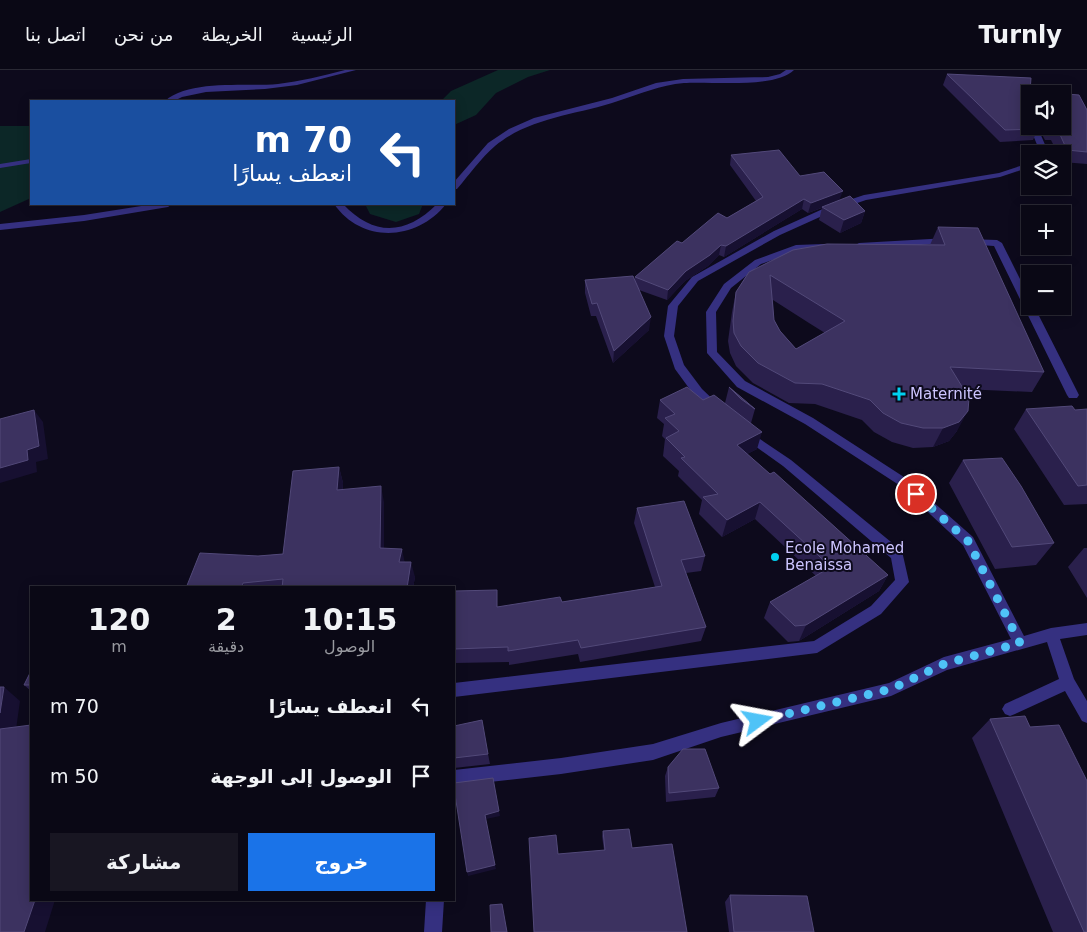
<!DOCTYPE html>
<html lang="ar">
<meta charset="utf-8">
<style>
body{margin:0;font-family:"DejaVu Sans",Cairo,sans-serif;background:#181622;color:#f1f3f6;direction:rtl;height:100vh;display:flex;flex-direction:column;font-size:19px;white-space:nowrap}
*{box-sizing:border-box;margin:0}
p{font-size:16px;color:#999aa0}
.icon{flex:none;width:28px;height:28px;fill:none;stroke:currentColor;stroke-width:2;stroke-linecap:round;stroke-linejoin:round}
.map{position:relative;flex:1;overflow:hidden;direction:ltr}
.details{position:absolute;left:30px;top:516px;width:425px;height:315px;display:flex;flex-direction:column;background:#0a0815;border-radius:0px;box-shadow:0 2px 12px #0003,0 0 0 1px #2a2934;direction:rtl}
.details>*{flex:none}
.guide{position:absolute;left:30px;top:30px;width:425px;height:105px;border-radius:0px;box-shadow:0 2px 12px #0003,0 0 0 1px #2a2934;direction:rtl;background:#1a4fa0;color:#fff;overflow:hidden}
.fabs{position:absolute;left:1021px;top:15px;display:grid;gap:10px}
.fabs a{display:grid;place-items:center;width:50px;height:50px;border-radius:0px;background:#0a0815;box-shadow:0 2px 12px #0003,0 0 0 1px #2a2934;font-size:25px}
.pin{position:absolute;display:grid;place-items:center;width:42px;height:42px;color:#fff;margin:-21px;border:2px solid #fff;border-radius:50%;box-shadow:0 1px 5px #0007}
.me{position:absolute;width:55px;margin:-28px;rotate:77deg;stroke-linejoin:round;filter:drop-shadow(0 0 4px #0008)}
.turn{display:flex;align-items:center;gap:18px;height:105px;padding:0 20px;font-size:22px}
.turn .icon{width:65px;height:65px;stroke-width:2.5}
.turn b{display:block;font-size:35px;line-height:42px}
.eta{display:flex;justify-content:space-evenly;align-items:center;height:85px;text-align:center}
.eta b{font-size:30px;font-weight:600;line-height:35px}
.button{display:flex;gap:10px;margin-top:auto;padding:10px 20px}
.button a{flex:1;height:58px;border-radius:0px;background:#1a73e8;color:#fff;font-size:20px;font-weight:600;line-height:58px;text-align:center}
.button a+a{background:#181622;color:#f1f3f6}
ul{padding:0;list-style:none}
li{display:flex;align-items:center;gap:15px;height:70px;padding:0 20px}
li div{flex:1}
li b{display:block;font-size:19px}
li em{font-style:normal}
header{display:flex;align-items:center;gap:30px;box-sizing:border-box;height:70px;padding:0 25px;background:#0a0815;border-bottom:1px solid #2a2934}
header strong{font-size:24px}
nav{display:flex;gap:28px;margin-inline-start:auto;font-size:18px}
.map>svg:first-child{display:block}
</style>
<header>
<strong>Turnly</strong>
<nav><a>الرئيسية</a><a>الخريطة</a><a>من نحن</a><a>اتصل بنا</a></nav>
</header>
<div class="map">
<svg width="1087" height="862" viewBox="0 0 1087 862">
<rect width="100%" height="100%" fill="#0d0a1c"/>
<path fill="#0c2727" d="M498,0H550L528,7L496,23L476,45L454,55V31H441L451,21Z
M0,56H31V128L0,142Z
M365,134H423L419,144L396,152L370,144Z"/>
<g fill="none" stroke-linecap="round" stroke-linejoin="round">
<path fill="#353080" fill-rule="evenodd" d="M345,0H356L297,15L265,19L206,22L182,27L174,31H165C190,9 246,17 278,14C300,11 323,6 345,0Z
M786,0H794C775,19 711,11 684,13C660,15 640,24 618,31C577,45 530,47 495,76C481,88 469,105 457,119H454V112L488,73L509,59L534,48L612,28L656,13L683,9L768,7L780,4Z
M31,89V93L0,98V94Z
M154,134H172L168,137L84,151L0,160V154L84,145Z
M334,134H343C374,167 406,165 437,134H446C417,171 362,174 334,134Z
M948,168L953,171L951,173L859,179L854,176L859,173Z
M968,169L997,170L1002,173L1030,229V236H1034L1079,325L1077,328H1069L1067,325L994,176L965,174V170Z
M824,174L829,177L827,179L797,181L761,194L731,218L716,242L717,282L745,311L813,348L907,409L973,467L1024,566L1051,558L1087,553V565L1060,569L1074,609L1087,631V653L1082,651L1065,621L1015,644L1010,646L1005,644L1002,639L1005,634L1059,609L1047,572L947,600L891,626L721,667L653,690L561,704L454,716V700L561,688L653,674L721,653L889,613L944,587L1011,569L963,475L899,415L805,354L737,317L707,283L706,242L724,214L755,190L796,175Z"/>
<path fill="#353080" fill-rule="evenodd" d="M1034,63H1040L1046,77L1042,84H1034L1038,77L1033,65Z
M1027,91H1030V97L1000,107L866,130L831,142L780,165L698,211L678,236L674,266L684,295L702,319L722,338L724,341L722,344H714L694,325L675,299L664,266L668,236L692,207L774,161L825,138L864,125L999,103L1020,96Z
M745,359L791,390L902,481L909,512L881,544L817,583L454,627V613L814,571L871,536L895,510L891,488L783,396L741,366L739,363Z
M426,830H444L442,862H424Z"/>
</g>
<path fill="#2a204c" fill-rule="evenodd" d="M947,4L1031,8L1030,21L1079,25L1087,40V94L1062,92V84H1058L1051,70H1045L1040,61H1037L1033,70L1000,72L943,15ZM1030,24H1062V56H1030Z
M731,85L800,106L840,131L865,141L861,153L840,163L819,150L822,138L808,143L802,139L724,187L719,185L708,196L685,211L667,230L639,220L649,260L613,293L596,246H591L585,223V210L635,209V207L682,173L727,148L756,131L730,95Z
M938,157L1044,302L1032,322L963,319L957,361L949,371L933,377L913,378L892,372L874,362L862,350L815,334L789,333L753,313L736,296L730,283L728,271L732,242L736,222L749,202L930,175ZM773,230L809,253L825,263L796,279L780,261L774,250Z
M729,317L755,339L751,353L757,379L747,384L770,404L888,505L879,521L799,571L788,572L764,548L770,532L816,506L755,449L722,467L699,444L702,430L678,406L679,401L663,386L665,369L662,366L664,354L657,348L660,330H703L725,333Z
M1026,339L1075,340L1087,339V434L1064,435L1014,359Z
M963,390L1054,473L1036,495L995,499L949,413Z
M339,397L343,413V420L384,432V479L405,492L415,507L413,518H186L258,486L283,484Z
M637,438L705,486L701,501L686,503L706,557L701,571L580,592L578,584L509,595V592L454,593V521L498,537L562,532L655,517L634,453Z
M1084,478H1087V528L1068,497Z
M31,601V621L24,615Z
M990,649L1030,657L1087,862H1053L972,668Z
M454,656L488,684L490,694L454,698Z
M668,697L719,718L715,727L666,732L665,706Z
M603,761L632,778L604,780L602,766Z
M730,825L814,862H729L725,832Z"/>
<path fill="#171031" d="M1035,56H1042L1040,61H1037L1039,59Z
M843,121L839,131L808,143L811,133Z
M804,129L802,139L724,187L726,176Z
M865,141L861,153L840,163L844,150Z
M721,175L719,185L708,196L685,211L667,230L668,220L686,201Z
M651,247L649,260L613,293L614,281Z
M34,340L43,352L48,389L36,392L37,402L0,413V398L27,380Z
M968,341L957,361L949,371L933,377L943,358Z
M762,362L757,379L732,392L737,375Z
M339,397L343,413L342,436L337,420Z
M381,416L384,432V494L380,478Z
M760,432L755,449L722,467L727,450Z
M402,479L405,494L399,492Z
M411,492L415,507L413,518H407Z
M888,505L879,521L799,571L806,555Z
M243,513L246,518H242Z
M4,617L20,631L14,674L0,662V643Z
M499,741L500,746L486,749L485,745Z
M495,795L496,799L468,806L467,802Z
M35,830H55L45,862H24Z"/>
<path fill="#3c3260" stroke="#524979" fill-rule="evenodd" d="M947,4L1031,8L1030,21L1079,25L1087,40V82L1067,80L1057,58H1050L1049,56H1062V24H1030V56H1038L1039,59L1005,60Z
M779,80L800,106L824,102L843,121L811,133L804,129L726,176L721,175L710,185L686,201L668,220L635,207L677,171L682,173L718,143L727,148L763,127L731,85Z
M850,126L865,141L844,150L822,137Z
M938,157L978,158L1044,302L950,297L969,328L968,341L959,352L943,358H923L901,353L883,343L870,330L822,314L795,313L758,293L741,276L734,263L733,251L736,222L749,202L793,180L827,174L945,175ZM770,205L845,251L796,279L780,261L774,250Z
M633,206L651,247L614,281L597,233L592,234L585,210Z
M687,317L703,330L714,325L762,362L737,375L770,404L774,402L888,505L806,555L795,556L770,532L831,497L760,432L727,450L703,427L718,424L681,388L685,387L666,368L679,361L665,348L675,344L660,330Z
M729,317L755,339L741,329Z
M1072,336L1075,340L1087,339V415L1078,416L1026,339Z
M34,340L39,376L27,380L28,390L0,398V349Z
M1002,388L1021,416L1054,473L1012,477L963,390Z
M339,397L337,420L381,416L380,478L402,479L399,492H411L407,518H282L283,509L243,513L242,518H186L200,483L258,486L283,484L293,401Z
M684,431L705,486L681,490L706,557L581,578L578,570L508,581V577L454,579V521L497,520V537L560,527L562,532L662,516L637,438Z
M31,601V615H24Z
M0,617H4L0,643Z
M1025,646L1030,657L1059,655L1087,711V862H1084L990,649Z
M482,650L488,684L454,688V656Z
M31,655V830H35L24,862H0V659Z
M683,679H705L719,718L669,723L668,697Z
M493,708L499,741L485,745L495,795L467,802L454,718V713Z
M629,759L632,778L672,774L687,862H534L529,768L556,765L558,784L605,780L603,761Z
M730,825L807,826L814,862H734Z
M502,834L507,862H491L490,835Z"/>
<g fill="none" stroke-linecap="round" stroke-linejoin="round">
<path stroke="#4fc3f7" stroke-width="9" stroke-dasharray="0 16.2" d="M758,651L891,619L944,594L1020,573L968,471L916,424"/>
</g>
<g fill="#00d1f0" stroke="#0d0a1c" stroke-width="2">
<path d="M896.5 316.5h5v5h5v5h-5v5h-5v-5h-5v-5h5z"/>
<circle cx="775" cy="487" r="5"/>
</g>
<g text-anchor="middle" stroke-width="4" stroke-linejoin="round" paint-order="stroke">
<g font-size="15" fill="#cdc5ff" stroke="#0d0a1c" text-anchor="start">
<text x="910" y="329">Maternité</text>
<text x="785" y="483">Ecole Mohamed<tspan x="785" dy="17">Benaissa</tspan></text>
</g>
</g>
</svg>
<div class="fabs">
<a><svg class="icon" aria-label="sound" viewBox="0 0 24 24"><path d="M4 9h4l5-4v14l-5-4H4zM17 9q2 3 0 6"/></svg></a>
<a><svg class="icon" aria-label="layers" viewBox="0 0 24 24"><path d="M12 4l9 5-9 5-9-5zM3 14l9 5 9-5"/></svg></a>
<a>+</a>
<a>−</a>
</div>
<div class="pin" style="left:916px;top:424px;background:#d93025"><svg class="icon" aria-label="arrive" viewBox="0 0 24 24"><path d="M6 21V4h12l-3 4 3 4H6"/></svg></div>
<svg class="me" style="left:758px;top:651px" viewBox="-20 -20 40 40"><path d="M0-17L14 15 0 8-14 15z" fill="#4fc3f7" stroke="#fff" stroke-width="4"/></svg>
<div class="guide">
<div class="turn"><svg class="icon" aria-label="left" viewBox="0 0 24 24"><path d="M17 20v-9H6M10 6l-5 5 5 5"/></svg><div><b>70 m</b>انعطف يسارًا</div></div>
</div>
<section class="details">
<div class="eta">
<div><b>10:15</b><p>الوصول</p></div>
<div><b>2</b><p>دقيقة</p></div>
<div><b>120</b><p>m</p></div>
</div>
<ul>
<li><svg class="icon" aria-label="left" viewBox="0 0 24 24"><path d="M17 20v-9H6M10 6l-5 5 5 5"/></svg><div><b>انعطف يسارًا</b></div><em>70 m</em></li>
<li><svg class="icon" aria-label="arrive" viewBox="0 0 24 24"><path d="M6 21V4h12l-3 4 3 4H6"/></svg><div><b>الوصول إلى الوجهة</b></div><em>50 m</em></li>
</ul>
<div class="button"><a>خروج</a><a>مشاركة</a></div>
</section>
</div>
